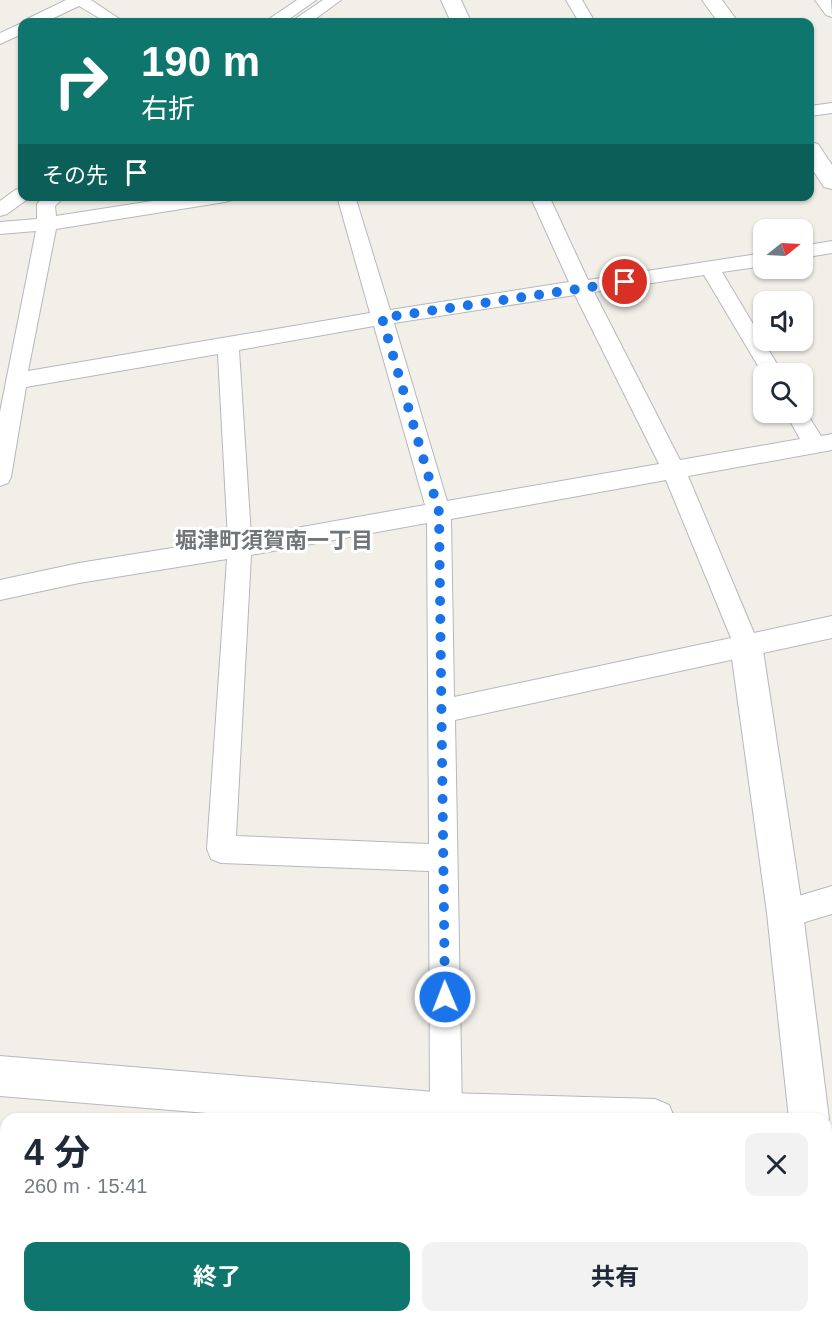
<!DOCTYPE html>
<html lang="ja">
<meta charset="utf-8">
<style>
body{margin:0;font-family:Arial,"Noto Sans JP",sans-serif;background:#f2f2f3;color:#1f2937;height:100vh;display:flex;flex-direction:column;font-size:22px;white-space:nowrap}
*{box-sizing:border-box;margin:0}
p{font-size:20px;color:#747a83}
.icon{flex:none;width:33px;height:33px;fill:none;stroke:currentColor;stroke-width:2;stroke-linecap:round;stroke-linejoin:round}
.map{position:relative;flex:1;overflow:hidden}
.side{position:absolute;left:0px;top:1113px;width:832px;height:210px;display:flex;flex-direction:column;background:#fff;border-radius:18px 18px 0 0;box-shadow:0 2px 4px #0004}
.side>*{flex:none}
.guide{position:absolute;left:18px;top:18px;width:796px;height:183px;border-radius:12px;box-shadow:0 2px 4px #0004;background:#0f766e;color:#fff;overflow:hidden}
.needle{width:39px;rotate:72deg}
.controls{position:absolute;left:753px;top:219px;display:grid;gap:12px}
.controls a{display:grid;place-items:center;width:60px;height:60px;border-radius:12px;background:#fff;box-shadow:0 2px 4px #0004;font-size:30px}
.pin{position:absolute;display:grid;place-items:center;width:51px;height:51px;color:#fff;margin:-26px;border:3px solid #fff;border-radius:50%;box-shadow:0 2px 6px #0007}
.me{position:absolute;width:66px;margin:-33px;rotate:359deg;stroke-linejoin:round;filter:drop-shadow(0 0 4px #0008)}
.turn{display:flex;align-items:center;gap:21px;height:126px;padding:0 24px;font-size:27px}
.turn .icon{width:78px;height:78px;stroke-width:2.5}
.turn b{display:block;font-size:42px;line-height:51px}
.then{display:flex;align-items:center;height:57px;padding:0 24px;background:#0003;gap:12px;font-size:22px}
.round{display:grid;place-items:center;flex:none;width:63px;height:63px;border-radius:12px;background:#f2f2f3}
.overview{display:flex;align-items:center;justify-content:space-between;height:102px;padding:0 24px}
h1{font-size:36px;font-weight:700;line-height:45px}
.cta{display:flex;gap:12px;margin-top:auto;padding:12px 24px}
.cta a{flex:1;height:69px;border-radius:12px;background:#0f766e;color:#fff;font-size:24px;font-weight:700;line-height:69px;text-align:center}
.cta a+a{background:#f2f2f3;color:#1f2937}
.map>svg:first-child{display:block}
</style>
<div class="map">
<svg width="832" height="1323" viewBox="0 0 832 1323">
<rect width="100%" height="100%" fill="#f1efe8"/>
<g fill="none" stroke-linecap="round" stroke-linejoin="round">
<g stroke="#b5b8bc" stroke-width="2">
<path id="minor" d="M66,0H91L124,22H106L79,6L45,22H25L27,19Z
M297,0H316L285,22H267L269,19Z
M323,0H341L311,22H293L295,19Z
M566,0H582L595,22H579Z
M815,0H831L832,17L826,15Z
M22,23V34L0,44V33Z
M832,103V113L810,116V106Z
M22,188V196H30L29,198L7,214L0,216V201L15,190Z
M44,196H65L55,206L56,216L184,196H234L232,200L225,202L56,229L28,371L370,313L337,196H355L390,310L569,282L530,196H549L588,280L764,253V266L722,272L783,374H764V376L704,275L594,292L680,460L800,439L785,412H802V406L821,436L832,434V450L688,476L754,633L832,616V638L455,720L462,1113L460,1119H432L430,1113L429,871L221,863L211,859L207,849L227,559L79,583L0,600V580L79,563L228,539L218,354L26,387L11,477L8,483L0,486V412L36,231L0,234V222L37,219V204ZM575,295L659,464L447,501L394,323ZM374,326L425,505L251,536L239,350ZM666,480L731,638L454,697L451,519ZM427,523L429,844L236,836L251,555Z
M832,241V253L802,258V246Z
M832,886V914L785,928L775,923L770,913L775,903Z
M417,1317H453V1323H417Z
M660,1317H696L697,1323H661Z"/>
</g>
<g stroke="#b5b8bc" stroke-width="2">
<path id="tertiary" d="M441,0H461L471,22H451Z
M702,0H722L738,22H718Z
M810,142L818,144L832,165V189L824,187L810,166Z
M746,631L757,635L762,644L803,913L829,1119L826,1125V1119H789L767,913L730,644L735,635Z
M0,1056L446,1093L655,1099L669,1105L675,1119H280L0,1096Z"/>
</g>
<use href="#minor" fill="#fff" fill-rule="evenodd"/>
<use href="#tertiary" fill="#fff" fill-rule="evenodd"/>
</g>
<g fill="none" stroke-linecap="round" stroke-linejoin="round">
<path stroke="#1a73e8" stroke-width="10" stroke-dasharray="0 18" d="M445,997L439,512L382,318L625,282"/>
</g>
<g text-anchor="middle" stroke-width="6" stroke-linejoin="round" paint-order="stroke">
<g font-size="22" font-weight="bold" fill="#70757a" stroke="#fff">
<text x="274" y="548">堀津町須賀南一丁目</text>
</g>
</g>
</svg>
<div class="controls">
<a><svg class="needle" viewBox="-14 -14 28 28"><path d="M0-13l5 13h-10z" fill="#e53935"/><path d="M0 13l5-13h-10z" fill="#747a83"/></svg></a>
<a><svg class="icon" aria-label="sound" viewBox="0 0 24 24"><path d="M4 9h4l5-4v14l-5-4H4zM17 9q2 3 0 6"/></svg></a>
<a><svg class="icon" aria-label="search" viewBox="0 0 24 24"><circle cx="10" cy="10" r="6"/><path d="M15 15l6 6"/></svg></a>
</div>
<div class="pin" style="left:625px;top:282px;background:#d93025"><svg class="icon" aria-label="arrive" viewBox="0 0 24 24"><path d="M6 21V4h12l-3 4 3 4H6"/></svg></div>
<svg class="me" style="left:445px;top:997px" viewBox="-20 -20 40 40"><circle r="17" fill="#1a73e8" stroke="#fff" stroke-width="3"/><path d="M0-11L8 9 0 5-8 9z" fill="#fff"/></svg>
<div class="guide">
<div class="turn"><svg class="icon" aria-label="right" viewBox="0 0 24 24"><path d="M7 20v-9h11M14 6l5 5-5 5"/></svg><div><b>190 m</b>右折</div></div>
<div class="then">その先<svg class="icon" aria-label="arrive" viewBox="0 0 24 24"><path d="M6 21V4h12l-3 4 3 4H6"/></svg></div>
</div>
<section class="side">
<div class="overview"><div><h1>4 分</h1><p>260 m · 15:41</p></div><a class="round"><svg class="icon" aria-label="close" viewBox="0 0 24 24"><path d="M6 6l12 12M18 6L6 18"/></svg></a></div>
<div class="cta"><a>終了</a><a>共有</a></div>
</section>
</div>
